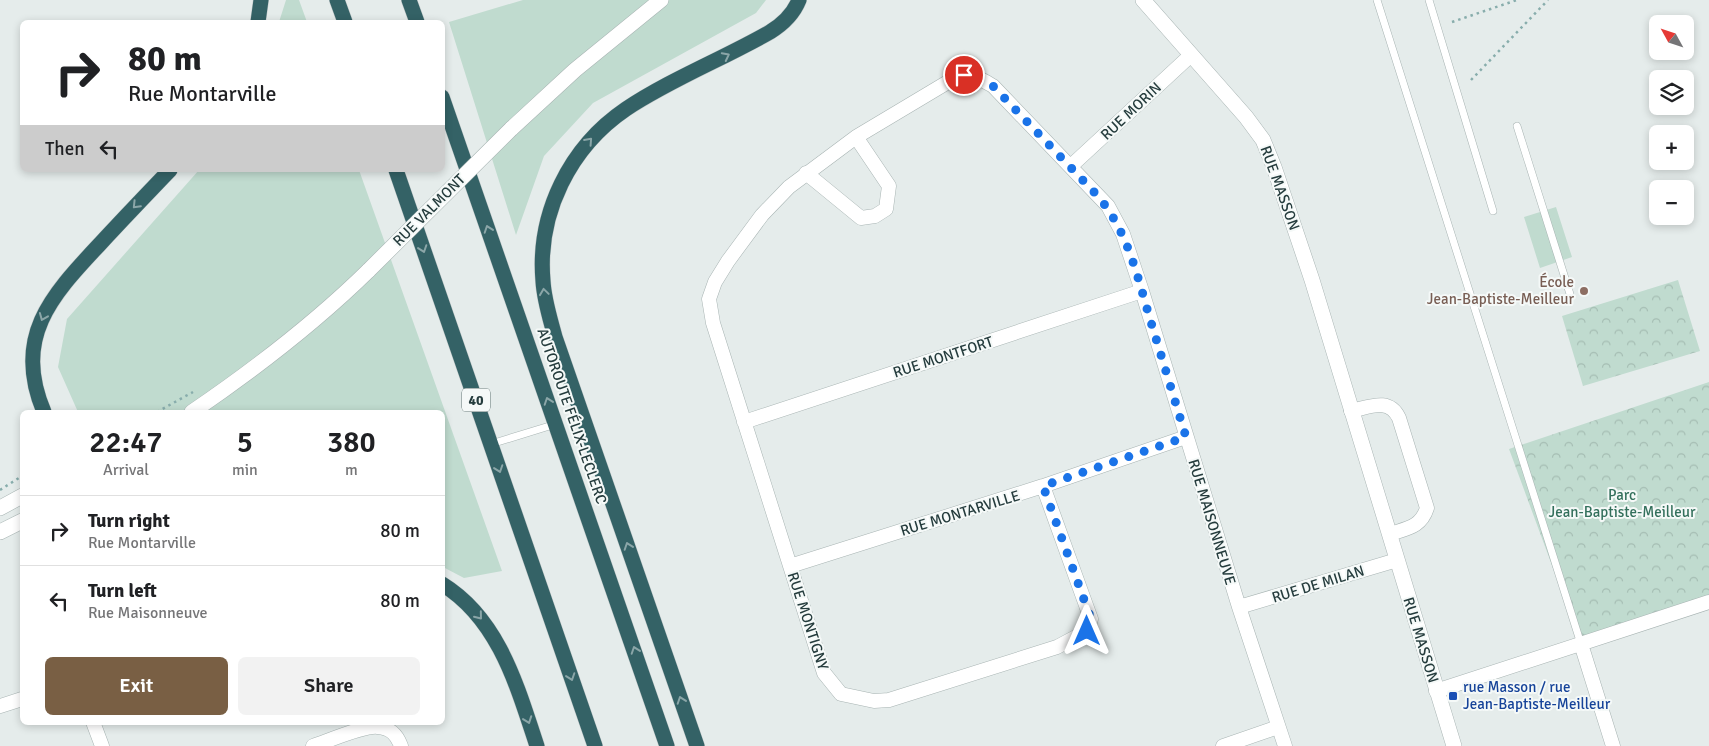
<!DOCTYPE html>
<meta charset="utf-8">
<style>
body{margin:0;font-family:Signika,sans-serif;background:#f2f2f2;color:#202124;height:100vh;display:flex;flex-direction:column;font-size:19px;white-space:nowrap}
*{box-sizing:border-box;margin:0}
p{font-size:16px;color:#757577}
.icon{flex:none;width:28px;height:28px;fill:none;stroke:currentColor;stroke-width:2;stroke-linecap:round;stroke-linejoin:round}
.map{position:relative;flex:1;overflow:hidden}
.details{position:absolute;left:20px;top:410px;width:425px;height:315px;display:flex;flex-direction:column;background:#fff;border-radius:8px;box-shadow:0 2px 8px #0003}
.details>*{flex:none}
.top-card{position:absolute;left:20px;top:20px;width:425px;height:152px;border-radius:8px;box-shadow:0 2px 8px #0003;background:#fff;color:#202124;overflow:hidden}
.needle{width:32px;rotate:310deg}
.controls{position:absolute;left:1649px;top:15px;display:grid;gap:10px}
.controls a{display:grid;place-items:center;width:45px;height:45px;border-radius:8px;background:#fff;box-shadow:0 2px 8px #0003;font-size:25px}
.pin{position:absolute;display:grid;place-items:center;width:42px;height:42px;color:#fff;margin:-21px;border:2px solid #fff;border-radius:50%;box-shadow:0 1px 5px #0007}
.me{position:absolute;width:55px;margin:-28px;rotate:0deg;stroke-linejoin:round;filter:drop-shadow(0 0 4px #0008)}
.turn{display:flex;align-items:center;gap:18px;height:105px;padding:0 25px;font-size:22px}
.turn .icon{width:65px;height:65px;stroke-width:2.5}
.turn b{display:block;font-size:35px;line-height:42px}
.then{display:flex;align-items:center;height:48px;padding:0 25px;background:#0003;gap:10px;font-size:19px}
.eta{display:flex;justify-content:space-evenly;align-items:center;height:85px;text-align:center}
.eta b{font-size:30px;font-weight:600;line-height:35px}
.cta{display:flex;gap:10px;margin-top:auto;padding:10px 25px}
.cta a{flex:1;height:58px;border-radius:8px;background:#795f44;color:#fff;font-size:20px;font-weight:600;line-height:58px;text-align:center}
.cta a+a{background:#f2f2f2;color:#202124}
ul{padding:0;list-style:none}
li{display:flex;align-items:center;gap:15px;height:70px;padding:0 25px;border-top:1px solid #e0e0e0}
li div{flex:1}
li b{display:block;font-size:19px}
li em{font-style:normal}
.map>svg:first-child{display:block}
</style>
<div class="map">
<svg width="1709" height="746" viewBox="0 0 1709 746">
<defs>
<pattern id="forest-crowns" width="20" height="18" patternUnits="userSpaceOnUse" patternTransform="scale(1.25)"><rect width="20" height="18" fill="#c0dbcf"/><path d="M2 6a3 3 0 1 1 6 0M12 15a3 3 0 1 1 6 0" fill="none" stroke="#a5bdb3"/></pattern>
</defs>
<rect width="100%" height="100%" fill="#e5eceb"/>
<path fill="#c0dbcf" d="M286,0H299L307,22H279Z
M523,0H766L756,13L593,103L544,156L516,235L449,22Z
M199,170H359L502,571L464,578L443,567L442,412H78L58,367L67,319Z
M1556,207L1572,257L1540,268L1524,217Z"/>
<path fill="url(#forest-crowns)" d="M1678,280L1700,351L1583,386L1562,316Z
M1709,382V599L1581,644L1509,449Z"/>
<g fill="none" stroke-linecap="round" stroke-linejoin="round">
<g stroke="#a8b4b3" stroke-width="8">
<path id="service" d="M1377,0L1581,644
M1429,0L1493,211
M1517,126L1570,294
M491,444L556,424"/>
</g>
<g stroke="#a8b4b3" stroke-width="15">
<path id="minor" d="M1071,166L1191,55
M806,173L861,218L875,216L886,209L889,186L856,137
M1351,411C1370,407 1389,397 1399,418L1427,508C1421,527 1408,528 1390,534
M744,422L1142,291
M1043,486L1091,619L1087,631L1057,647L889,700L874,701L841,694L824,673L713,323L709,299L715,282L728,261L762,215L789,187L856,137L948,82C970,72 972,74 993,86L1108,206L1123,234L1142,291L1239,607L1285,746
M790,566L1043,486L1186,437
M1239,607L1397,560
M1581,644L1613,746
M1436,691L1709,602
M0,706L22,699
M93,722L102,746
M313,746C328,741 365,725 378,727C391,728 397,735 401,746
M1223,746L1278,727"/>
</g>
<g stroke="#a8b4b3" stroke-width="16">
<path id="tertiary" d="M1143,0L1246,117L1263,140L1274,167L1312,280L1454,746
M511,129L575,70L661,0
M192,412C255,369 314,324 369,270
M0,508L22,496
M0,532L22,521"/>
</g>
<g stroke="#c2c8c9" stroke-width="16">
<path id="motorway" d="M337,0L345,22
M409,0L417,22
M258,22L261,0
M442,97L667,746
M396,170L595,746
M44,412C13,338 50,297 99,245C122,220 146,195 170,170
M442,584C499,619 517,686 537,746
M697,746L555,337C550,318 544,300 543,281C537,213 570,147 626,109C671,79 723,59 770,32C783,24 793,15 799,0"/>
</g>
<path stroke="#88adac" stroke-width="2.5" stroke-dasharray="2.5 4" stroke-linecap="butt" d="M1452,22L1517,0
M1471,80L1548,0
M157,412L193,392
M0,490L22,476"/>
<use href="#service" stroke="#fff" stroke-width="7"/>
<use href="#minor" stroke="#fff" stroke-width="14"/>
<use href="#tertiary" stroke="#fff" stroke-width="15"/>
<use href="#motorway" stroke="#346266" stroke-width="15"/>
<g stroke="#a8b4b3" stroke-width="16" stroke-linecap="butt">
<path id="tertiary-bridge" d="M369,270L511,129"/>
</g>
<use href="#tertiary-bridge" stroke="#fff" stroke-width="15"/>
</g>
<defs><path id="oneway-chevron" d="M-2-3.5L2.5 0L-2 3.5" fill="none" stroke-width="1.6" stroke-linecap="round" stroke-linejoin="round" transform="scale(1.25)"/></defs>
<g stroke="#8ba6a8">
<use href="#oneway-chevron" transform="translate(726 56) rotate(-27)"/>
<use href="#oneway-chevron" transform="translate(589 141) rotate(-48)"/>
<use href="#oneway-chevron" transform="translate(136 205) rotate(134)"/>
<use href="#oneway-chevron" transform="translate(488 229) rotate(-109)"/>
<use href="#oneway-chevron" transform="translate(423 249) rotate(71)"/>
<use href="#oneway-chevron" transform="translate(544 292) rotate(-98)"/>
<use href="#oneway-chevron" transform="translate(43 317) rotate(112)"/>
<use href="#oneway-chevron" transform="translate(548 401) rotate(-109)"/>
<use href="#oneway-chevron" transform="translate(499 469) rotate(71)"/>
<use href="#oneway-chevron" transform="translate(628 546) rotate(-109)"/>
<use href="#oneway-chevron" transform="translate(479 616) rotate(51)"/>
<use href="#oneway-chevron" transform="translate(635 650) rotate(-109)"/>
<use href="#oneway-chevron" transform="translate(571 677) rotate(71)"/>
<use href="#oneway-chevron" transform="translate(681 700) rotate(-109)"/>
<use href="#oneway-chevron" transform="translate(528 720) rotate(70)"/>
</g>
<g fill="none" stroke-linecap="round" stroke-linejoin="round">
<path stroke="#1a73e8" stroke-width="9" stroke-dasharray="0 16.2" d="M964,75L976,76L993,86L1095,193C1127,228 1137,275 1150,319C1162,358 1174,398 1186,437L1043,486L1091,619L1087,631"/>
</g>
<circle fill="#8d6e63" stroke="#f5f9f8" stroke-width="2" cx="1584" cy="291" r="5"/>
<rect fill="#1a4fb4" stroke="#f5f9f8" stroke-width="2" x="1448" y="691" width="10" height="10" rx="2.5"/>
<g text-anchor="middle" stroke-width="4" stroke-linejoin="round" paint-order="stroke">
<rect fill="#f5f9f8" stroke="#637575" stroke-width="1" x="462" y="388.5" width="28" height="23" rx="4"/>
<g font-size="14" font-weight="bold" fill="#253c3d">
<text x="476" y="405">40</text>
</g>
<g font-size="15" fill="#253c3d" stroke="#f5f9f8">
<text transform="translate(1131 111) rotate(-43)" y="5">RUE MORIN</text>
<text transform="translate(1280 188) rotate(70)" y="5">RUE MASSON</text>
<text transform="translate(429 210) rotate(-45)" y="5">RUE VALMONT</text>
<text transform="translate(943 357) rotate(-18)" y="5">RUE MONTFORT</text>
<text transform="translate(572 416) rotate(71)" y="5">AUTOROUTE FÉLIX-LECLERC</text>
<text transform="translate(960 513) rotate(-17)" y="5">RUE MONTARVILLE</text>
<text transform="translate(1212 522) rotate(73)" y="5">RUE MAISONNEUVE</text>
<text transform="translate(1318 584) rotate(-17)" y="5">RUE DE MILAN</text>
<text transform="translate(808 621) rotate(72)" y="5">RUE MONTIGNY</text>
<text transform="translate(1421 640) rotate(73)" y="5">RUE MASSON</text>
</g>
<g font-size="15" fill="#785e54" stroke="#f5f9f8" text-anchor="end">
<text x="1574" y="287">École<tspan x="1574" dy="17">Jean-Baptiste-Meilleur</tspan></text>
</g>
<g font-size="15" fill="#33705c" stroke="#f5f9f8">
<text x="1622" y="500">Parc<tspan x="1622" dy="17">Jean-Baptiste-Meilleur</tspan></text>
</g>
<g font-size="15" fill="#164399" stroke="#f5f9f8" text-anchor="start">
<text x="1463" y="692">rue Masson / rue<tspan x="1463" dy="17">Jean-Baptiste-Meilleur</tspan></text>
</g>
</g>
</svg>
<div class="controls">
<a><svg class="needle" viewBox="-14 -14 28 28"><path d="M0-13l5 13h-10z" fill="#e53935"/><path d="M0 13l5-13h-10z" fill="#757577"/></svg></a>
<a><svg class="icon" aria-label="layers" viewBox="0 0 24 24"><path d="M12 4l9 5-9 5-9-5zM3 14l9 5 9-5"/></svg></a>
<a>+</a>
<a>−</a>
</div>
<div class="pin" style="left:964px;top:75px;background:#d93025"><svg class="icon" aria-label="arrive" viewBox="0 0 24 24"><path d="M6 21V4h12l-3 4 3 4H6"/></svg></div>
<svg class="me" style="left:1087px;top:631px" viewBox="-20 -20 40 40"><path d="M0-17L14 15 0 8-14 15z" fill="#1a73e8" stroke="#fff" stroke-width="4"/></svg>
<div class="top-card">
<div class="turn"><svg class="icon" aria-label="right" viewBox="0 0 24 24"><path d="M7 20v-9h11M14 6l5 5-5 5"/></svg><div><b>80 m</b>Rue Montarville</div></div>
<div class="then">Then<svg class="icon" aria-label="left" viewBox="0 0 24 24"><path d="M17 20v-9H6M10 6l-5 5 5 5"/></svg></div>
</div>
<section class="details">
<div class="eta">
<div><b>22:47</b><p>Arrival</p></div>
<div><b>5</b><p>min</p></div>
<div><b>380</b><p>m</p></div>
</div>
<ul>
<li><svg class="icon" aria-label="right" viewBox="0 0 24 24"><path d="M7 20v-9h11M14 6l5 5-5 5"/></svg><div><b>Turn right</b><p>Rue Montarville</p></div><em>80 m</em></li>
<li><svg class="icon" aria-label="left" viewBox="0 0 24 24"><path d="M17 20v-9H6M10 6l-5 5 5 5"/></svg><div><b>Turn left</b><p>Rue Maisonneuve</p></div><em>80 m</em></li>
</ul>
<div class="cta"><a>Exit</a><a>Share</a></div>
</section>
</div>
